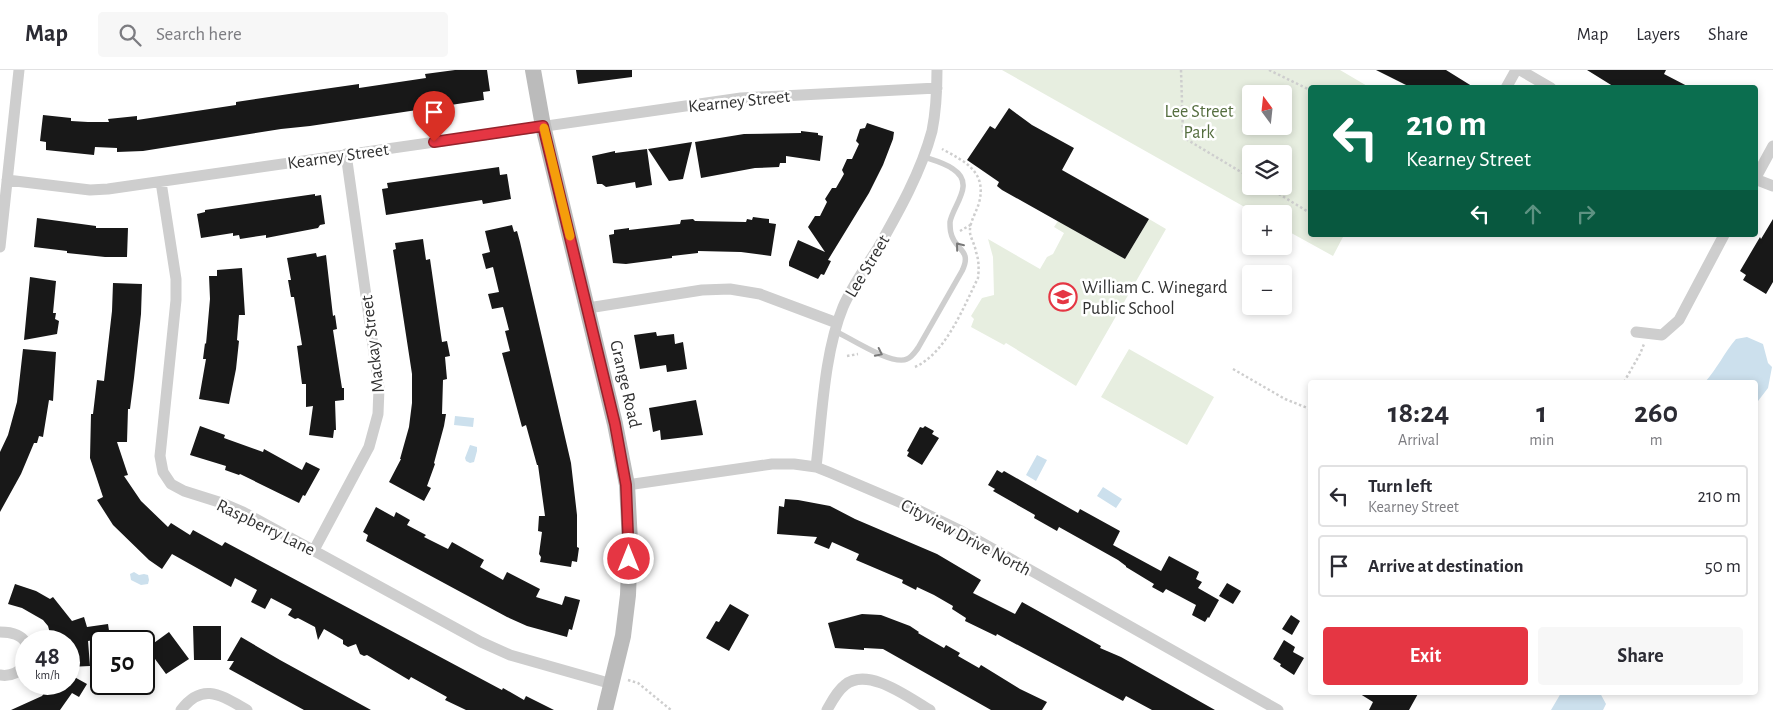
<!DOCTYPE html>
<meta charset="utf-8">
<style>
body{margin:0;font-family:"Alegreya Sans",sans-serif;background:#f7f7f7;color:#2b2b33;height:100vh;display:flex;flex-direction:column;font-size:19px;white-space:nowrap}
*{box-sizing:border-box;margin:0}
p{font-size:16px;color:#7c7c81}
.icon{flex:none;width:28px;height:28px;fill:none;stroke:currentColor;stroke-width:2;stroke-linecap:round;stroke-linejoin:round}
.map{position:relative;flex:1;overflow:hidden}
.drawer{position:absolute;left:1308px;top:310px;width:450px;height:315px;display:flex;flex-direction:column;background:#fff;border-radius:5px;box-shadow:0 2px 8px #0003}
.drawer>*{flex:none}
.banner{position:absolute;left:1308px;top:15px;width:450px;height:152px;border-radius:5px;box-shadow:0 2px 8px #0003;background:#0b6e4f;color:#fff;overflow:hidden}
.needle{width:32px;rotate:345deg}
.controls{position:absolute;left:1242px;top:15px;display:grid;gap:10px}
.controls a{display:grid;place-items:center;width:50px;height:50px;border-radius:5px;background:#fff;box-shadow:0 2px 8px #0003;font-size:25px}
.speed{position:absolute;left:15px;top:560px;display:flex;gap:10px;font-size:25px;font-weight:700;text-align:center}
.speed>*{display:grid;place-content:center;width:65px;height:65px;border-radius:50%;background:#fff;box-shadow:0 2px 8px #0003;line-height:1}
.speed small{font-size:12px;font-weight:400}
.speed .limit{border:2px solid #111;border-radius:8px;background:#fff;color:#111}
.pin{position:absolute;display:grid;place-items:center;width:42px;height:42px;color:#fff;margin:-51px -21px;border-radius:50% 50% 50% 0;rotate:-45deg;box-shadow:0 0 5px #0007}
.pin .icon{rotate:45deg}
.me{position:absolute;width:55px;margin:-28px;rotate:0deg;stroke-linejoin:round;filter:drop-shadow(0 0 4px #0008)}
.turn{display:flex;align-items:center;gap:18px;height:105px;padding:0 15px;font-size:22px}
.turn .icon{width:65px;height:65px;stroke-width:2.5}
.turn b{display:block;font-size:35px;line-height:42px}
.lanes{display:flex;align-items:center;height:48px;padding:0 15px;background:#0003;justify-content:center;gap:25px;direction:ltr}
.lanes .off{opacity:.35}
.eta{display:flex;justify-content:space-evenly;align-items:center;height:85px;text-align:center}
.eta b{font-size:30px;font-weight:600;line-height:35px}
.cta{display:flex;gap:10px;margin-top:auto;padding:10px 15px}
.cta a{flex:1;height:58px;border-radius:5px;background:#e53643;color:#fff;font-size:20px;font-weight:600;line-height:58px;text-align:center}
.cta a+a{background:#f7f7f7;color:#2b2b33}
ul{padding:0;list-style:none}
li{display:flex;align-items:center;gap:15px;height:62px;margin:0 10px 8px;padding:0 5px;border:2px solid #e1e1e2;border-radius:5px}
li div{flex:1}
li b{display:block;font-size:19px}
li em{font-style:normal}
header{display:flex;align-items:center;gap:30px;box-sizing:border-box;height:70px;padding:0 25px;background:#fff;border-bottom:1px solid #e1e1e2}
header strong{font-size:24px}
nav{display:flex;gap:28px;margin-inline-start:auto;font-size:18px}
.search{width:350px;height:45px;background:#f7f7f7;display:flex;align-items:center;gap:12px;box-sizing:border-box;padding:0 18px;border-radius:5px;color:#7c7c81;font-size:19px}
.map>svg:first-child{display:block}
</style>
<header>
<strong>Map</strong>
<div class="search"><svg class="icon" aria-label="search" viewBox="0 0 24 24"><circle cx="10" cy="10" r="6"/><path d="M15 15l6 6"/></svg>Search here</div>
<nav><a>Map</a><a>Layers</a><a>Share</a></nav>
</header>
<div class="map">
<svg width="1773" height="640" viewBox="0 0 1773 640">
<rect width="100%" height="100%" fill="#fff"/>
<path fill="#e7eee0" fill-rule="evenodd" d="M1002,0H1340L1369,17L1310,18V165H1344L1333,186L1284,159V144H1257ZM1251,24H1284V56H1251ZM1251,84H1284V116H1251Z
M1149,149L1166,159L1076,316L1006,273L1004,275L971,257L974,249L971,246L982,228L994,225L993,187L988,169L1040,199L1047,187L1053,184L1064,163L1054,157L1058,151L1125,189Z
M1129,279L1214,327L1187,375L1101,327Z"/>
<path fill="#cce0ed" d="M1747,267L1763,274L1768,293L1772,297L1768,318L1755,335V312H1705C1717,299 1724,283 1736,269Z
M455,346L474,348L473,357L454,355Z
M470,375L477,377V381L474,392L470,393L466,391L465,388Z
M1037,385L1047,390L1036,411L1026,405Z
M1103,417L1122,429L1116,438L1097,426Z
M134,502L139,505L144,504L148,505L149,510L148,514L141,515L131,510L130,504Z
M1561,623H1600L1606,634L1603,640H1551Z"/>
<path fill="#181818" d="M455,0H487L490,21L483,22L484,30L310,56L281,59L143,81L117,82V78L95,77L94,85L46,80V72L40,71L43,45L71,48V51L88,52H109L108,49L137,46V50L236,35V32L289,24L359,14V18L426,8L425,4Z
M576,0H632V7L578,14Z
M1376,0H1446L1475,18H1412Z
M1587,0H1666L1664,4L1691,18H1616Z
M1009,38L1032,55L1074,78L1062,100L1149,149L1125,189L1002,120L997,116L999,112L967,90L990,56L995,59Z
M867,53L894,62L893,69L883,95L869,123L828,190L831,191L824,205L821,204L818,209L789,196V192L798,170L825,182L808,157L815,146H820L827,132L825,129L832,118H836L844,104L842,100L847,89H852L859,74L856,71L860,59L865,58Z
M801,61L818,63V65L823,66L820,91L786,86V93H780L779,97L755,98L701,108L695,72L744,64L801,63Z
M692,72L683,109L669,111L648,79Z
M647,79L652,115L636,118L635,112L606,117L602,114H597L592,86L615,81V83Z
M499,97L500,105L507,104L511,129L483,134L482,130L386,145L382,119L388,118L387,113Z
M315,124V126L321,125L325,154L320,155L318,158L266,168V165L240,169L239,165L233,166V163L201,168L197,144L205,142V140Z
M753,147L769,149V153L776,154L771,186L741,182L698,181V183L672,186V188L626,194L613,193L609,165L614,164V160L629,158V160L680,154L681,150L693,149L695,151L746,152L747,149L752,150Z
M37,148L96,156V158H128L127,187H105L67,183V181L34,177Z
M1773,149V212L1766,224L1743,210L1746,205L1740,201L1760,167L1761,169Z
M512,155L514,162L517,161L520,172L571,393L577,445V477L579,478L577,492L572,491L571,497L540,492L541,487L539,484L542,462L538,461L539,446H545L538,395H537L526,355L522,357L502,283L510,281L505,261L509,260L503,237L492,239L488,224L499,222L493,197L486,199L482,184L490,182L485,161Z
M423,169L426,190L430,189L442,272L447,271L450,286L445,287L447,309L443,310L442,344H446L444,356L434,393L435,394L427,416L431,418L424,431L389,412L401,389H400L409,357L412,333V304L393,180L396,179L395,173Z
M316,183L317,187L326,185L333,246L335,245L337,259L333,260L339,299L342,318H344V330L335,331L336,360H334L333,368L309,365L313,336L306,337V314H302L297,276L302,275L294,227H291L288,210H291L287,188Z
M242,198L245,245H239L237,270L239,271L236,299L229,334L199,329L206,289H203L205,273L206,274L210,229L209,206H217V200Z
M30,207L56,211L53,243H56L55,249L59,251L57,264L24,270Z
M113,213L142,214L141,244L134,308L130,339H128L127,372H117L128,405L124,406L141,431L168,457L171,453L190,465L193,460L222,476L225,472L502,620L503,618L524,630L526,626L554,640H466L445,630L447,627L411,607L409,610L367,585L364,586L360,584L356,574L348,577L343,574V570L324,559L318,570L315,557L298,548L295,549L288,545L292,539L271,528L265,539L251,532L257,520L235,508L231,517L172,484L162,499L149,490L113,455L97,430L103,427L90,388L91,344H93L97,310L104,311L112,241Z
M656,262L657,266L674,264L675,274L683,272L687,299L667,302L666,295L640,299L634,265Z
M23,279L56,282L53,331L49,330L43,367L39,366L37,373H34L21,404L0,442V382L8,365L17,332Z
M696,330L703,365L661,370L660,360L653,362L649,338Z
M200,356L225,365L224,368L263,382L264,379L302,400L306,392L320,399L305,426L303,425L299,433L240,404L239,405L225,400L226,396L190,385Z
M925,356L934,361L932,364L939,368L922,395L907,386L909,382L907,381L920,357L923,358Z
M997,400L1002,403L1004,401L1078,443L1080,439L1120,461L1113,475L1161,501L1169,486L1199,502L1196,509L1202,512L1198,518L1219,530L1209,548L1208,547L1205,552L1192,545L1196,535L1166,519L1163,523L1152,517L1154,514L1126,497V496L1118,490L1059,457L1057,461L1034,448L1035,445L993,421L995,419L988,415Z
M785,429L798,430L830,436L855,449L937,484L981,510L973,523L1015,544L1022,532L1101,576L1100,578L1121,587L1215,640H1152L1126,626L1123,631L997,564L996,566L965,551L966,548L952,539L953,536L934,525L917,517L916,520L902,513L903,510L856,490L859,484L832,472L829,479L814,473L817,467L777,464L779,436L784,437Z
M376,437L394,447L396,442L410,450L407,455L426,465L424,467L448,479L452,472L484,490L480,497L503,510L507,502L540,519L536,527L562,535L565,526L580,530L572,560L569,559L567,567L527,556L507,547L366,471L368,465L363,462Z
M1227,513L1241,521L1233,534L1219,526Z
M15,514L36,521L50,529L53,527L72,551L84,547L87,557L108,554L110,567L88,571L90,596L69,597V571H52L48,556L43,550L22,538L8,534Z
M730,534L749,545L729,581L706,568L716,551L719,552Z
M862,544L881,545L910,556L919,562L918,563L944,578L946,575L960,583L958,586L979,598L981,595L1020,619L1047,632L1042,640H991L883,579L864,578V580L835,578L828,553Z
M1291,545L1300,551L1292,565L1282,559Z
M193,556H221V590H194Z
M169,562L189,589L166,604L147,578Z
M241,567L280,590L371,640H304L229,599L234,591H227Z
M1284,570L1295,577L1293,582L1304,588L1294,605L1280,596L1281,594L1273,589Z
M69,604L87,614L79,627L72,623L60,640H11L42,626L51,614H69Z
M1357,622H1419L1409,640H1369L1373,632Z"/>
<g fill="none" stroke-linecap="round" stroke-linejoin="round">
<path stroke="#cecece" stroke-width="2.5" stroke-dasharray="2.5 2.5" stroke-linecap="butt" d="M1181,0L1183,64L1186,69L1251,108
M1269,0L1310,20
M1266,116L1310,143
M960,161L972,154
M847,286L858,284
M915,297C946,283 963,238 978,208C979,199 979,190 976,182C975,175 971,169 970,163C969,153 976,143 979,133C987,102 966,92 942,79
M1233,299L1285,329L1310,339
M1624,312L1640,284L1644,274
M628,610L638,613L671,640"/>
<path stroke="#cecece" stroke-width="5.5" d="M835,261C850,268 892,296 907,289C912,287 915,282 918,278L962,201C973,179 954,180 951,163C950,160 950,155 950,152C953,135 976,114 953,99C945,93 933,90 924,87"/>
<path stroke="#cecece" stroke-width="11" d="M1520,0L1551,18
M1506,18L1516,0
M1755,109L1773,76
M1755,109L1773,116
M7,110L90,120L108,119L741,28L937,18
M161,112L176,209V230L160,386L163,402L171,414L184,421L222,433L243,442L481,572L510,585L612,614
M0,177L19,0
M588,238L702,220L730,219L760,224L837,253
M1636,262L1662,265L1679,250L1724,165
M816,397C822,347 824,283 843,237C852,216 866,197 878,178C899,141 921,102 932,61C936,41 937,20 937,0
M627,415L772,394H794L816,397L831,403L918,440L961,461L1278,640
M314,480L369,377L378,344L379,318L346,84
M0,562C10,562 21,564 26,573
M0,605C10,607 19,602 26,595
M181,640C203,611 222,626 247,640
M827,640C832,631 837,621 845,615C868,596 909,628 930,640"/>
<path stroke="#bbb" stroke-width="16" d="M533,0L543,56L615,354L627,415L630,472L628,525L623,566L605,640"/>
</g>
<defs><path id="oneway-chevron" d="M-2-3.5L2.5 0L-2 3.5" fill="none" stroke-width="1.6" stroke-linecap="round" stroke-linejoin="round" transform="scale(1.25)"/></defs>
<g stroke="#787878">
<use href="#oneway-chevron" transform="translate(959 176) rotate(-129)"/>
<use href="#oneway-chevron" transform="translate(879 283) rotate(26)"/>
</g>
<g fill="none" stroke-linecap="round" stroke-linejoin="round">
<g stroke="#95232c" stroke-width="12">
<path id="route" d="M434,72L543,56L615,354L626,415L629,489"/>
</g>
<use href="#route" stroke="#e53643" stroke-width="9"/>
<path stroke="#f59e0b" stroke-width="9" d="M544,58L570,166"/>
</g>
<defs>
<g id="school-ring" transform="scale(1.4375)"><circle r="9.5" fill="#fff" stroke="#e53643" stroke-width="1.5"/><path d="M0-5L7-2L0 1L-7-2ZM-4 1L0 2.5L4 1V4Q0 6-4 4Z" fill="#e53643"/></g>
</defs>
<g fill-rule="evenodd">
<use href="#school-ring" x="1063" y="227"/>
</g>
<g text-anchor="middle" stroke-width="5" stroke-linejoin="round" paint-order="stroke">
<g font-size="18" fill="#313131" stroke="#fff">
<text transform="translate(739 31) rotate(-6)" y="6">Kearney Street</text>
<text transform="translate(338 86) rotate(-8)" y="6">Kearney Street</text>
<text transform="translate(867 196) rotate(-59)" y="6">Lee Street</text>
<text transform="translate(372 274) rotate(-97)" y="6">Mackay Street</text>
<text transform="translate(626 314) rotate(77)" y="6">Grange Road</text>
<text transform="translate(266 457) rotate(26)" y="6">Raspberry Lane</text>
<text transform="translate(966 467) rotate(28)" y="6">Cityview Drive North</text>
</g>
<g font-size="18" fill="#546d3e" stroke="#fff">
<text x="1199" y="47">Lee Street<tspan x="1199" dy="21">Park</tspan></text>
</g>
<g font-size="18" fill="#313131" stroke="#fff" text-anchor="start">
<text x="1082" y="223">William C. Winegard<tspan x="1082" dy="21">Public School</tspan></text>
</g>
</g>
</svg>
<div class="controls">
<a><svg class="needle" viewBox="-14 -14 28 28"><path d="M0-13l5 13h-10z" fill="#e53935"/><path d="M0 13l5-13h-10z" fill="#7c7c81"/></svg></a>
<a><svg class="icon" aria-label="layers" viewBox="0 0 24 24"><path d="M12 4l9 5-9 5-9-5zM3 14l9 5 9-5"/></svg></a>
<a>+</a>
<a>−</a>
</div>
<div class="speed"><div>48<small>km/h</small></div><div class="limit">50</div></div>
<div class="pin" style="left:434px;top:72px;background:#d93025"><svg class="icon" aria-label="arrive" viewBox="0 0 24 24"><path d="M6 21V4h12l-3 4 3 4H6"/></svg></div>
<svg class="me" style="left:629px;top:489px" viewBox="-20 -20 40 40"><circle r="17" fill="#e53643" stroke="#fff" stroke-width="3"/><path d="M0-11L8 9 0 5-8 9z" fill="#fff"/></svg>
<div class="banner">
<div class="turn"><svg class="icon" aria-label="left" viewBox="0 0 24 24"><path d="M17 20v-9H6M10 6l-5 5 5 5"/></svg><div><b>210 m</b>Kearney Street</div></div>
<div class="lanes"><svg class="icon" aria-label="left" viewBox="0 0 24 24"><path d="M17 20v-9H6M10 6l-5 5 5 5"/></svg><svg class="icon off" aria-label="ahead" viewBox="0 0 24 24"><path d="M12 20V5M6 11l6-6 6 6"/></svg><svg class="icon off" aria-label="right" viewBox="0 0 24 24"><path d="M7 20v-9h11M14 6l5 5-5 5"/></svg></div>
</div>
<section class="drawer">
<div class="eta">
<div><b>18:24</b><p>Arrival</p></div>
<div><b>1</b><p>min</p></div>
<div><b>260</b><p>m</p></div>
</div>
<ul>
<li><svg class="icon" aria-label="left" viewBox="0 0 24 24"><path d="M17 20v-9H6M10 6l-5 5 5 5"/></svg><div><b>Turn left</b><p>Kearney Street</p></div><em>210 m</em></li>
<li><svg class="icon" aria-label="arrive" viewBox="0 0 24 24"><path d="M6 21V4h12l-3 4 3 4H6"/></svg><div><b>Arrive at destination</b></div><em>50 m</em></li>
</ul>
<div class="cta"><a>Exit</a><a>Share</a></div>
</section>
</div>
